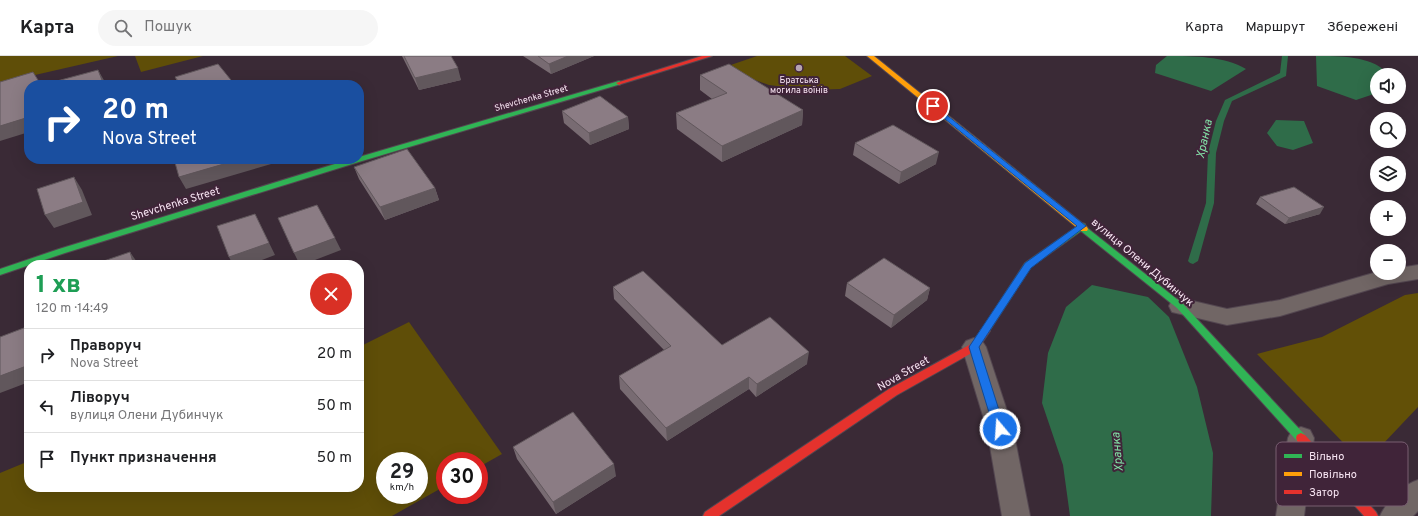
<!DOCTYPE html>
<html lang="uk">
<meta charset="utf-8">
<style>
body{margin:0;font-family:Overpass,sans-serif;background:#f6f6f6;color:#202124;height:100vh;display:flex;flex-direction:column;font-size:15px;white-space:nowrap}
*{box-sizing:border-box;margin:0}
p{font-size:13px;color:#757577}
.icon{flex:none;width:22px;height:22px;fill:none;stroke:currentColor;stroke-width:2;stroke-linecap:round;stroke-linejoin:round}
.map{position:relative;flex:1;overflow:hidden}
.drawer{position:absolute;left:24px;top:204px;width:340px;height:232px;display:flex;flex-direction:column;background:#fff;border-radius:16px;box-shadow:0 4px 16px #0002}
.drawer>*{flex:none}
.top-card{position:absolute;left:24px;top:24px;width:340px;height:84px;border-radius:16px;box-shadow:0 4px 16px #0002;background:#1a4fa0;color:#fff;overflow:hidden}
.controls{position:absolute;left:1370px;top:12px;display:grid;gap:8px}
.controls a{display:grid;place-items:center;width:36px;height:36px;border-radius:50%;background:#fff;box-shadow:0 4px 16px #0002;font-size:20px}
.speed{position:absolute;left:376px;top:396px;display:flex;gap:8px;font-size:20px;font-weight:700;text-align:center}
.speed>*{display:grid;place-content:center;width:52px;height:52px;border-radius:50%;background:#fff;box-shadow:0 4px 16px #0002;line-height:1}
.speed small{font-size:10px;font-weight:400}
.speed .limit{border:6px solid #d22;background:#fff;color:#111}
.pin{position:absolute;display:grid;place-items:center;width:34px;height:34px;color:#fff;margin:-17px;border:2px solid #fff;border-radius:50%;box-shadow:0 1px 4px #0007}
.me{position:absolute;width:44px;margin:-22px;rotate:342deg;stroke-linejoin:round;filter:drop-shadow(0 0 3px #0008)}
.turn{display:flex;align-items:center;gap:14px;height:84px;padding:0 12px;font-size:18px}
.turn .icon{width:52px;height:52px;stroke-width:2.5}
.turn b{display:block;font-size:28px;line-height:34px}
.round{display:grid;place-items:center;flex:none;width:42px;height:42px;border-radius:21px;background:#f6f6f6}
.summary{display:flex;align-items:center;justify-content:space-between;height:68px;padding:0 12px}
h1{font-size:24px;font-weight:800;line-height:30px;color:#1e9e55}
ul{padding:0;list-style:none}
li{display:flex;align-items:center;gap:12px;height:52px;padding:0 12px;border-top:1px solid #e0e0e0}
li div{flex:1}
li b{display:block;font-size:15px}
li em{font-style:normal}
header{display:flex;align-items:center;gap:24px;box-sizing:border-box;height:56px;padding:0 20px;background:#fff;border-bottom:1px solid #e0e0e0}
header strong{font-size:19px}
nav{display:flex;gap:22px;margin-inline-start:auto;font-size:14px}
.search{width:280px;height:36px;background:#f6f6f6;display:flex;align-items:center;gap:10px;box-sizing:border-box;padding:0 14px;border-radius:22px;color:#757577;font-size:15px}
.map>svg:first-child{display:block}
</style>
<header>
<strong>Карта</strong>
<div class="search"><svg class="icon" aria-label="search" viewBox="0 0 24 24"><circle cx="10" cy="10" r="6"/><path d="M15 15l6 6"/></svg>Пошук</div>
<nav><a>Карта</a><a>Маршрут</a><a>Збережені</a></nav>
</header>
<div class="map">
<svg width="1418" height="460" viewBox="0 0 1418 460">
<rect width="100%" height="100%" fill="#3a2a36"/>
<path fill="#5f4e08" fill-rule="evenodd" d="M0,0H118L0,27Z
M135,0H203L141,16Z
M757,0H845L872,20L840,33L808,34L769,29L722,12Z
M409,266L502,398L479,411V405H445V430L392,460H0V417L29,405V431H359V291ZM385,405H419V439H385Z"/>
<path fill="#625007" d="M1418,237V351L1364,408L1257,298L1322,281L1405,239Z"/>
<path fill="#2f6c49" d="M1167,0C1193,0 1225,0 1246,13L1211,35L1155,17L1156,9Z
M1316,0C1339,0 1371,0 1386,16L1385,19H1377V37L1356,44L1317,30Z
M1276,64L1304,65L1313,87L1293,94L1277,90L1267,77Z
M1092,229L1148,241L1169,261L1197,331L1213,397L1211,460H1070L1063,409L1042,347L1048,297L1066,251Z"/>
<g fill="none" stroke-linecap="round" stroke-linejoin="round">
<path fill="#2f6c49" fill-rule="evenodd" d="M1282,0H1288L1286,20L1232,45L1224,65L1216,97L1214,147L1198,205L1193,208L1190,207L1188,205L1206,147L1208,97L1216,65L1225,44L1280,17Z"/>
<g stroke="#534650" stroke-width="2">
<path id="street" d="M1418,209V223L1388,228L1280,260L1227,269L1172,256L1169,250L1172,244L1180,242L1227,253L1280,244L1377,216L1399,217V212Z
M974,282L982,285L986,291L1013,373L1030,460H1002L987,373L962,291L966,285Z
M1301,371L1310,374L1314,382L1304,460H1276L1288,382L1292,374Z
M1418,424V455L1413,460H1380C1387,445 1402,429 1418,424Z"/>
</g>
<g stroke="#534650" stroke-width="2">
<path id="fast" d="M619,25L621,26V28L362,105L65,197L0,219V213L59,193L351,103H359V101Z
M1082,167L1085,168L1086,171L1183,248L1305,379L1306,382L1305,385L1301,387L1297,385L1177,252L1081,175L1031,211L988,277H982L980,275L982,273L1025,207Z"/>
</g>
<g stroke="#534650" stroke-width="2">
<path id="slow" d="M867,0H874L1087,171L1088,173L1087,175H1081Z"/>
</g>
<g stroke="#534650" stroke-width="2">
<path id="jam" d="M702,0H712L621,28L619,29L616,27Z
M985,271L988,273L990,275L977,294L897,339L719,460H703L705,456L889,333L971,288L982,273Z
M1301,377L1305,379L1376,456L1378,460H1364L1297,385L1296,382L1297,379Z"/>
</g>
<use href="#street" fill="#716665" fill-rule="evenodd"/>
<use href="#fast" fill="#30b455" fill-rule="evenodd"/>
<use href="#slow" fill="#ff9f0a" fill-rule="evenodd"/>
<use href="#jam" fill="#e5322d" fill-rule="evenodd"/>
</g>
<path fill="#786b72" d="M402,0H451L461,24L419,34Z
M523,0H594L551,18Z
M700,19L803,54L802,69L722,106L677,73L676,57L712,43L700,34Z
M175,21L235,29H179Z
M562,55L628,61L629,73L590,89L564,67Z
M855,87L936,108L899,128L853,99Z
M354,111L435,132L439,144L385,164L359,123Z
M1260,141L1320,158L1285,168L1256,148Z
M847,227L930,232L927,244L891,272L845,240Z
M613,231L722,289L807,308L756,341L749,333L667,385L620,333L619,320L664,294L614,243Z
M513,391L616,420L556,458L517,403Z"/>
<path fill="#61575c" d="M568,0H594L551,18L549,8Z
M458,12L461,24L419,34L415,22Z
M98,14L105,26L106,29H104Z
M803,54L802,69L722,106V90Z
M29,61V76L0,85V70Z
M628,61L629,73L590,89L589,77Z
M939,96L936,108L899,128L901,116Z
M241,103H277L278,106L186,133L179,121Z
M74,121L82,134L92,159L54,172L45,159Z
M435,132L439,144L385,164L380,151Z
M1324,151L1320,158L1285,168L1289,162Z
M255,158L275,199L249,209H233L229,201Z
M335,182L341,194L302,209H300L294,197Z
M130,196L139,209H134Z
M930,232L927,244L891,272L894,259Z
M809,296L807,308L756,341L757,328Z
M29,309V326L0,337V320Z
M749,321V333L667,385L666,372Z
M614,408L616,420L556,458L553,446Z"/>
<path fill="#8b7c84" stroke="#61575c" d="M404,0H451L458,12L415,22Z
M538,0H568L549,8Z
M218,8L235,29H181L175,21Z
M729,8L803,54L722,90L676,57L727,37L700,19Z
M98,14L104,29H42Z
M33,16L41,29H29V61L0,70V26Z
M600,40L628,61L589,77L562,55Z
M893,69L939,96L901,116L855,87Z
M407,93L435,132L380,151L354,111Z
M174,103H241L179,121Z
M74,121L83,146L45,159L37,133Z
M1294,131L1324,151L1289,162L1260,141Z
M317,149L335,182L294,197L278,162Z
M255,158L269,187L229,201L217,170Z
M130,196L134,209H92Z
M884,202L930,232L894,259L847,227Z
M643,215L722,289L770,261L809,296L757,328L749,321L666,372L619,320L671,290L613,231Z
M29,270V309L0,320V281Z
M573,356L614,408L553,446L513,391Z"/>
<path fill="#1a73e8" stroke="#114b97" d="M933,48L1086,170L1031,212L979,291L1005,373L1004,376L1000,377L996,376L994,373L969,291L1025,207L1077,170L930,51V49Z"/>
<circle fill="#b6a4b2" stroke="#402439" stroke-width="1.5" cx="799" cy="12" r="4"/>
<g text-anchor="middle" stroke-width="4" stroke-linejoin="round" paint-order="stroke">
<g font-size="9" fill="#f9e6f4" stroke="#402439">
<text x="799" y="27">Братська<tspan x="799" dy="10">могила воїнів</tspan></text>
</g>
<g font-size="9" fill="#f9e6f4" stroke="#402439">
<text transform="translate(531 42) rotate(-16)" y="3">Shevchenka Street</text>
</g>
<g font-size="11" fill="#f9e6f4" stroke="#402439">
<text transform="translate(175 147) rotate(-17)" y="4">Shevchenka Street</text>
<text transform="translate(1143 206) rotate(40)" y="4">вулиця Олени Дубинчук</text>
<text transform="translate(903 317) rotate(-30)" y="4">Nova Street</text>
</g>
<g font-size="12" font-style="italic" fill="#83e3a7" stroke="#402439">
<text transform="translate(1204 83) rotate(-78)" y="4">Хранка</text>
<text transform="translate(1117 396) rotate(-95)" y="4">Хранка</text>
</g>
</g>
<rect x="1276" y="386" width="132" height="64" rx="6" fill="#402439" stroke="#785e71" stroke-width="1"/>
<rect x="1284" y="398" width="18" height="4" fill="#30b455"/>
<rect x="1284" y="416" width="18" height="4" fill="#ff9f0a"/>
<rect x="1284" y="434" width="18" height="4" fill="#e5322d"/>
<g font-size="11" fill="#f9e6f4">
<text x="1309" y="404">Вільно</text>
<text x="1309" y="422">Повільно</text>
<text x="1309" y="440">Затор</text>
</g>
</svg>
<div class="controls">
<a><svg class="icon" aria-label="sound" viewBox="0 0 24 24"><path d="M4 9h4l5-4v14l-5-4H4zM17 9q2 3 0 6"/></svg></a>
<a><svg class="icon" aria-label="search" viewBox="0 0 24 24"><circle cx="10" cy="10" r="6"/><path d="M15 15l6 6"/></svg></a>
<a><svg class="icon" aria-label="layers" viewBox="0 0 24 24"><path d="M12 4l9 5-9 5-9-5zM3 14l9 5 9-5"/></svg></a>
<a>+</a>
<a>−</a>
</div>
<div class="speed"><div>29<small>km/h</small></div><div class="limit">30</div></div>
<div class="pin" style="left:933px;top:50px;background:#d93025"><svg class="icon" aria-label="arrive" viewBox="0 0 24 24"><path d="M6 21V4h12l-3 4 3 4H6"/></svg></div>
<svg class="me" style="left:1000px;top:373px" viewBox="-20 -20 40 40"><circle r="17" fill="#1a73e8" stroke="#fff" stroke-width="3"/><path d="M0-11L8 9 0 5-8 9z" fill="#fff"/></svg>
<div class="top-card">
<div class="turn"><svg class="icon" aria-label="right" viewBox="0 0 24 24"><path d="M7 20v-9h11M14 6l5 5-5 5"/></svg><div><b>20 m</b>Nova Street</div></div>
</div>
<section class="drawer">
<div class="summary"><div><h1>1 хв</h1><p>120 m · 14:49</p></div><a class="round" style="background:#d93025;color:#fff"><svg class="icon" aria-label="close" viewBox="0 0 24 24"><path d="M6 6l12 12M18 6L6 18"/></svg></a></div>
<ul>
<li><svg class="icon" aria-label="right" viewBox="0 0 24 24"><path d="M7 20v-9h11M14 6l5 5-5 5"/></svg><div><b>Праворуч</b><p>Nova Street</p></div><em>20 m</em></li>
<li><svg class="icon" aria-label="left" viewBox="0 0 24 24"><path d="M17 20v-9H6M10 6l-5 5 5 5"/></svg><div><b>Ліворуч</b><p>вулиця Олени Дубинчук</p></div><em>50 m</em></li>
<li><svg class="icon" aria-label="arrive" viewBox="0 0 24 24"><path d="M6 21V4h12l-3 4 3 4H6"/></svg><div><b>Пункт призначення</b></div><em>50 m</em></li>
</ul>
</section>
</div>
